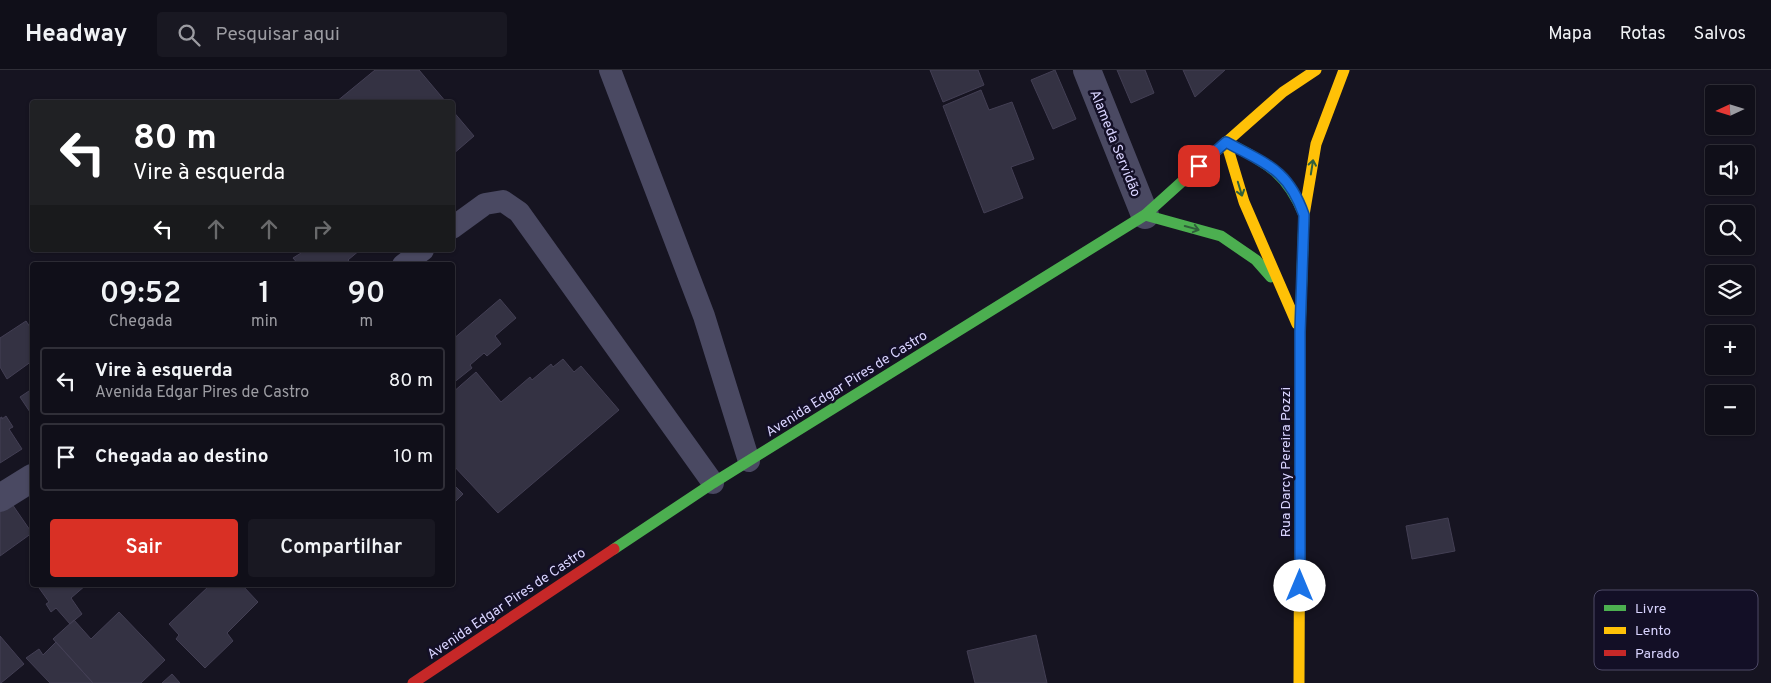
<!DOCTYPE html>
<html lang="pt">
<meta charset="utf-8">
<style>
body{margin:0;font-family:Overpass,sans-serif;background:#191822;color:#f1f3f6;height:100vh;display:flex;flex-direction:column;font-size:19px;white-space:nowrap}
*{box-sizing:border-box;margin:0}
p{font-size:16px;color:#9c9ca2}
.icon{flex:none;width:28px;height:28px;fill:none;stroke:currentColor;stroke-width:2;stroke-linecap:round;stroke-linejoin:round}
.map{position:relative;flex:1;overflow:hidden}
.details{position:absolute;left:30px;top:192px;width:425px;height:325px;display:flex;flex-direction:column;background:#100f19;border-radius:5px;box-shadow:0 1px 4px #0004,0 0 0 1px #302f38}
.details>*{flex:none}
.top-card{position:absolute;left:30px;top:30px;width:425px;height:152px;border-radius:5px;box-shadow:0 1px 4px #0004,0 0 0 1px #302f38;background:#202124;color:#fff;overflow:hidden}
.needle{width:32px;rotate:266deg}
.tools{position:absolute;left:1705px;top:15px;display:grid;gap:10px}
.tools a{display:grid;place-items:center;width:50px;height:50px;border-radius:5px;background:#100f19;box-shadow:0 1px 4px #0004,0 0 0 1px #302f38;font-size:25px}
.pin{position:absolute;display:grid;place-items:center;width:42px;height:42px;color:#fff;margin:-21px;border-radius:10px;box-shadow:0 2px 8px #0006}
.me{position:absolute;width:55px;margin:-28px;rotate:0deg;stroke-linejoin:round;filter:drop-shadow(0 0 4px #0008)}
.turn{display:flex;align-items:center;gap:18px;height:105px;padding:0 20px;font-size:22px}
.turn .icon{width:65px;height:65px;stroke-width:2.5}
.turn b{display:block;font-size:35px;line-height:42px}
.lanes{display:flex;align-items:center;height:48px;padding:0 20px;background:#0003;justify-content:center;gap:25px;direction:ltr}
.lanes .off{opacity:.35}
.eta{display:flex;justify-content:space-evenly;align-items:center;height:85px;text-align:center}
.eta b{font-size:30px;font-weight:600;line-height:35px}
.primary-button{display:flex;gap:10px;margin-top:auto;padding:10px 20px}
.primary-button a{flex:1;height:58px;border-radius:5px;background:#d93025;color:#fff;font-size:20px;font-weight:600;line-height:58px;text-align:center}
.primary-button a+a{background:#191822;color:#f1f3f6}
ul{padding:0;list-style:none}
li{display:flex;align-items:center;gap:15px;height:68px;margin:0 10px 8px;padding:0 10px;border:2px solid #302f38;border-radius:5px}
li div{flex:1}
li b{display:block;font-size:19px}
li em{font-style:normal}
header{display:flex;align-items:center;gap:30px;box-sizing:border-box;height:70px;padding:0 25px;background:#100f19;border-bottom:1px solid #302f38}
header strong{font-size:24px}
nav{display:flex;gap:28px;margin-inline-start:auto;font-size:18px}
.search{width:350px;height:45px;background:#191822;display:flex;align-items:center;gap:12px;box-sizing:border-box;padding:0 18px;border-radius:5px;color:#9c9ca2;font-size:19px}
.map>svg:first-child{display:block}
</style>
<header>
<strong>Headway</strong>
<div class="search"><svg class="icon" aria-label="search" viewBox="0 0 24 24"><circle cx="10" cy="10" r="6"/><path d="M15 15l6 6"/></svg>Pesquisar aqui</div>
<nav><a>Mapa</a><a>Rotas</a><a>Salvos</a></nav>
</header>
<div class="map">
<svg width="1771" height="613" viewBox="0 0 1771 613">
<rect width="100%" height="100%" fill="#161421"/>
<path fill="#343243" stroke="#433f54" d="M375,0H419L446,32H336Z
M930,0H978L984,15L943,32Z
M1055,0L1076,49L1053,59L1031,10Z
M1117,0H1145L1154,23L1131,33Z
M1183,0H1225L1195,27Z
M981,20L989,40L1012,32L1034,89L1011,97L1023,128L984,143L943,36Z
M452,40L474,66L452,85Z
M298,180H360L348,190L352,195H299L293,188L301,183Z
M500,229L516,248L495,266L501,274L487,286L484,283L470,295L472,298L452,314V270Z
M26,251L32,260V291L7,309L0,297V268Z
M563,289L574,302L581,296L619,340L498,443L452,394V323L476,302L501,332L530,307L532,310L551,294L553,297Z
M32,319V345L20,327Z
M6,346L13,357L9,359L22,379L0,393V348L2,347V349Z
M452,413L463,424L452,435Z
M12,434L32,463L0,486V442Z
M1448,448L1455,481L1412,489L1406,456Z
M37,515H86L71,528L82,544L70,554L56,538L51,542L46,534L49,532Z
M210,515H242L258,532L227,563L233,571L205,598L176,569L179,565L169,554Z
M119,542L165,590L141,613H93L53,569L74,550L91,569Z
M1036,565L1047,613H975L967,581Z
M0,566L24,594L1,613H0Z
M56,572L93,613H50L26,588L39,579L43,585Z
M172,604L180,613H162Z"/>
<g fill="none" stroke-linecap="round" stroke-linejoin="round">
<path stroke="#4a4962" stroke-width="22" d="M610,0L704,246L749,391
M452,158L485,134L503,131L519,142L713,413
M403,195L423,180"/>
<path stroke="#4a4962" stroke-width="28" d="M1087,0L1145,145
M0,428L32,408"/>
<path stroke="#4caf50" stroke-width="11" d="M1226,72C1266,93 1286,101 1304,145L1300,262V349
M1145,145L1221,166L1256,190L1271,207
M614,479L713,413L1145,145L1196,99"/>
<path stroke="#ffc107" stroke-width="11" d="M1226,72L1244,132L1297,254
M1196,99L1283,22L1316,0
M1304,145L1316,74L1344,0
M1299,613L1300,349"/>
<path stroke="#c62828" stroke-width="11" d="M413,613L614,479"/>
</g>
<defs><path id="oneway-shaft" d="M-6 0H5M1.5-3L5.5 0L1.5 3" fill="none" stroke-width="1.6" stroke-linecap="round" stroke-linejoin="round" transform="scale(1.25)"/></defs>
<g stroke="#305f3b">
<use href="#oneway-shaft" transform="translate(1312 97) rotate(-81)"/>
<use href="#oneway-shaft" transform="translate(1240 119) rotate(73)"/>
<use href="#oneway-shaft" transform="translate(1192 158) rotate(15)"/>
</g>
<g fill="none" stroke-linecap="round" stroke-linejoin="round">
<g stroke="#114b97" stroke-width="12">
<path id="route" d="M1199,96L1226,72C1266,94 1288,99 1304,145L1300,262V516"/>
</g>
<use href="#route" stroke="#1a73e8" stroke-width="9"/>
</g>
<g text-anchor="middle" stroke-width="5" stroke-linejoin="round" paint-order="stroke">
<g font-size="14" fill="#d9d4ff" stroke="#130f26">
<text transform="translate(1116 73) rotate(68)" y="5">Alameda Servidão</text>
<text transform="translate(846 313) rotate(-32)" y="5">Avenida Edgar Pires de Castro</text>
<text transform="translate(1285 392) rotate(-90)" y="5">Rua Darcy Pereira Pozzi</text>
<text transform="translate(506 533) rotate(-34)" y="5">Avenida Edgar Pires de Castro</text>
</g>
</g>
<rect x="1594" y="520" width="164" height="80" rx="8" fill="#130f26" stroke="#4e4a67" stroke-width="1"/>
<rect x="1604" y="535" width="22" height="6" fill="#4caf50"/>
<rect x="1604" y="557" width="22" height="7" fill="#ffc107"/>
<rect x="1604" y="580" width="22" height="6" fill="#c62828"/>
<g font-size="14" fill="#d9d4ff">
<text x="1635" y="543">Livre</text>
<text x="1635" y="565">Lento</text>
<text x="1635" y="588">Parado</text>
</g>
</svg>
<div class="tools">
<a><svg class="needle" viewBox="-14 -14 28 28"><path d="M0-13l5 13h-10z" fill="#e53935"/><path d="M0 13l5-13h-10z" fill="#9c9ca2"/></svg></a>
<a><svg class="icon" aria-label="sound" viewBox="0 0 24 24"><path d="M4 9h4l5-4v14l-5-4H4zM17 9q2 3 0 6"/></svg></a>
<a><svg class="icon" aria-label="search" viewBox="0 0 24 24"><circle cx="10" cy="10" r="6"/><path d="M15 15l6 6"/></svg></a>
<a><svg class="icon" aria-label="layers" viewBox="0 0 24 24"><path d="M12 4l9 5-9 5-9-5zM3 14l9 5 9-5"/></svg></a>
<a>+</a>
<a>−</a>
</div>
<div class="pin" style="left:1199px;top:96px;background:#d93025"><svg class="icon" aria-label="arrive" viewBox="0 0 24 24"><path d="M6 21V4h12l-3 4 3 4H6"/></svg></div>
<svg class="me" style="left:1300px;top:516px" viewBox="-20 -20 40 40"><circle r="19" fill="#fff"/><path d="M0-13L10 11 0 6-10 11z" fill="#1a73e8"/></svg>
<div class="top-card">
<div class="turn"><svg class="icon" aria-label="left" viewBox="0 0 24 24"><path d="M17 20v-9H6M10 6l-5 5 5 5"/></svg><div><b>80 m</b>Vire à esquerda</div></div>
<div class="lanes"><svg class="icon" aria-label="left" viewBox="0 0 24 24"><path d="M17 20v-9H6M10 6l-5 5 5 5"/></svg><svg class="icon off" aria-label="ahead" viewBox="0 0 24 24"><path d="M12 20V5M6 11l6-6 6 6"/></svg><svg class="icon off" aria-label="ahead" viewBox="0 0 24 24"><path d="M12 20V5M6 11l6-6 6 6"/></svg><svg class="icon off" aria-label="right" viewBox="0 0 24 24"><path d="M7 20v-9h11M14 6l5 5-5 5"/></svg></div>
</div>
<section class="details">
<div class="eta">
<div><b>09:52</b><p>Chegada</p></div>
<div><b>1</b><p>min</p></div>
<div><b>90</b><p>m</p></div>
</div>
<ul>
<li><svg class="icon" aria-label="left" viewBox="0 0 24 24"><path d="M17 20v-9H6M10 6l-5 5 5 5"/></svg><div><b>Vire à esquerda</b><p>Avenida Edgar Pires de Castro</p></div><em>80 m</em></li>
<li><svg class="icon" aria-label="arrive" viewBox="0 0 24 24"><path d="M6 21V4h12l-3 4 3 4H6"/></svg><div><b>Chegada ao destino</b></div><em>10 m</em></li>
</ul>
<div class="primary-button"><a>Sair</a><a>Compartilhar</a></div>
</section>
</div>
